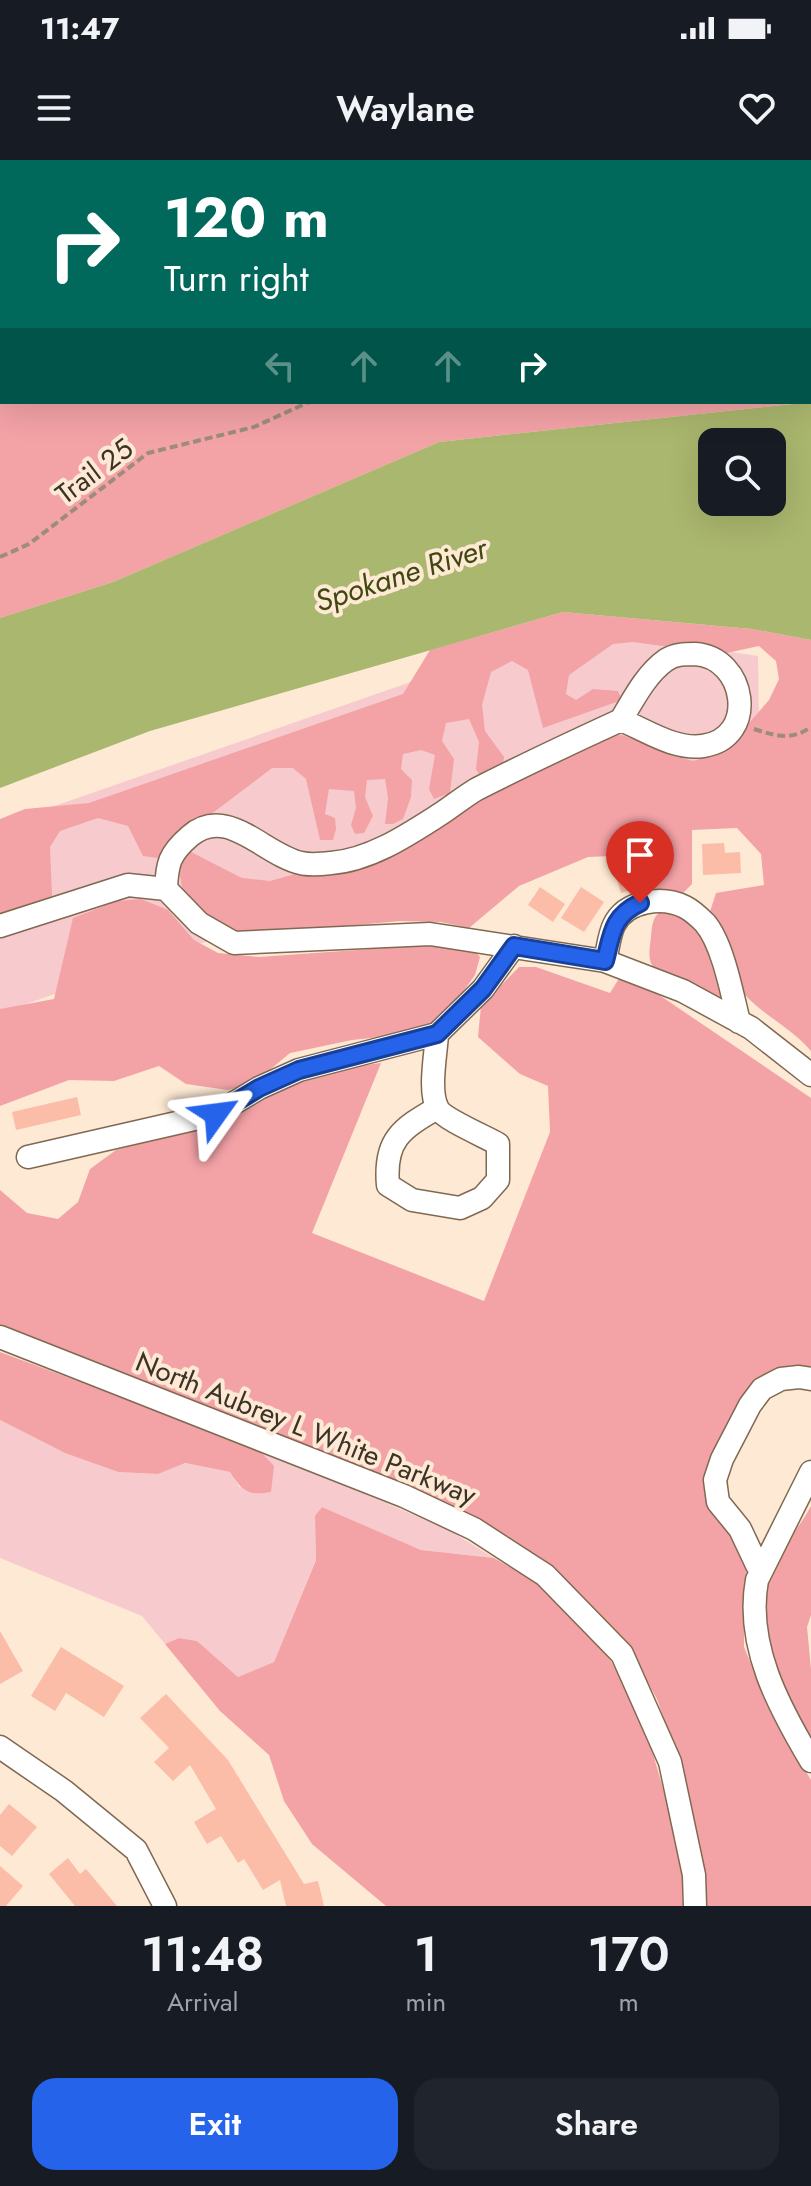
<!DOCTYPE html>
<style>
body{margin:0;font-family:Jost,sans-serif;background:#20242c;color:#f1f3f6;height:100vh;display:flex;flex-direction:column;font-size:30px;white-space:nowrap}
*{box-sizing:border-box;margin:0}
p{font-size:26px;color:#9ea1a6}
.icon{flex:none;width:44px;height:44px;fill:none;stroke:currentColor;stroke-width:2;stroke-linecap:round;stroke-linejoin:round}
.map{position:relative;height:1746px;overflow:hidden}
.sheet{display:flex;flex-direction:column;background:#171b24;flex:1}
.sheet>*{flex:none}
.top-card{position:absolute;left:0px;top:0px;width:812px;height:244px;box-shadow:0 8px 32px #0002;background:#00695c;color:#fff;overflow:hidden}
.tools{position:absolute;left:698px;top:268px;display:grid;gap:16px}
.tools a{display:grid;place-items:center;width:88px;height:88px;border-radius:16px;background:#171b24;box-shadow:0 8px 32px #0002;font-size:40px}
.pin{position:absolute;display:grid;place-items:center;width:68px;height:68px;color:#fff;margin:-82px -34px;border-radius:50% 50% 50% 0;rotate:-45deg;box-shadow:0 0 8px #0007}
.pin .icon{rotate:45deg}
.me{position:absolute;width:88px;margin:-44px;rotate:59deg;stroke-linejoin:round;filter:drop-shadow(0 0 6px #0008)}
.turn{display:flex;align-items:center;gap:28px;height:168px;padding:0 32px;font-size:36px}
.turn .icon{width:104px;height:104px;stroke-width:2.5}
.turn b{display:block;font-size:56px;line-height:68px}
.lanes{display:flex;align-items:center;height:76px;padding:0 32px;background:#0003;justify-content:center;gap:40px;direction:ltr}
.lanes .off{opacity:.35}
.eta{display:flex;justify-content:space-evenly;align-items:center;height:136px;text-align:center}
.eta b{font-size:48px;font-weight:600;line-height:56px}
.cta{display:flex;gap:16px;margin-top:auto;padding:16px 32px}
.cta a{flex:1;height:92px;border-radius:24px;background:#2563eb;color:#fff;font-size:32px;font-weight:600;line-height:92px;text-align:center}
.cta a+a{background:#20242c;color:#f1f3f6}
.status{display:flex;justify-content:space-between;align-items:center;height:56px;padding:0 40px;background:#171b24;direction:ltr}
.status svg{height:22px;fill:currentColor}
header{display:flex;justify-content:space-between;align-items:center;height:104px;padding:0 32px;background:#171b24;font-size:36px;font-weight:600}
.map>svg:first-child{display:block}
</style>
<div class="status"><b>11:47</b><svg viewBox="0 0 49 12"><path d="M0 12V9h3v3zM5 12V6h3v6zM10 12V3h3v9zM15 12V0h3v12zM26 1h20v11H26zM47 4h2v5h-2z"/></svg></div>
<header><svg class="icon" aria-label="menu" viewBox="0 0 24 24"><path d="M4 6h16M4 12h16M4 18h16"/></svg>Waylane<svg class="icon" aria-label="heart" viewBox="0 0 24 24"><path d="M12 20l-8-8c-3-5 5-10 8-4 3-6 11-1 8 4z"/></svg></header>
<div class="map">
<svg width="811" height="1746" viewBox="0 0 811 1746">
<rect width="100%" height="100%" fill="#fee9d4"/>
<path fill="#f7cbcd" d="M569,467L758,496L760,629L590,649L0,853V665Z
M0,1260L65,1293L118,1312L158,1314L184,1303L230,1312L240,1328L257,1288L449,1370L494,1398L421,1390L322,1347L315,1357L316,1399L274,1502L238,1517L197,1481L179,1478L165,1484L142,1456L0,1398Z"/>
<path fill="#f3a2a6" d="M0,0H811V242L810,2H2V242H810L439,282L113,422L0,458Z
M563,452L752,469L811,480V891C791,868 768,858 748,838C728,818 719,784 708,758L716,733L764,725L761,694L737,668L692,670V724L680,736L653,730L650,713L663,700L661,685L646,679L613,696L588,697L519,726L469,768L441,762L400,761L281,772H241L211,761L197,748L182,727L179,709L189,691L242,718L270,721L295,714L311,716L341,714L386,700L478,643L603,576L621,575L648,582L673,596L693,601L724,592L769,540L779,519L776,501L759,486L722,494L633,482L613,484L569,515L566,534L576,540L593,529L618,531L622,540L543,568L528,510L512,501L491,512L482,545L485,571L504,597L503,604L480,616L476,609L479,582L469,559L446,563L442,581L454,599L450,633L434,639L429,629L435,595L421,590L403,594L401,609L412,620L411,637L403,659L393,664H385L388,638L385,619L367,620L365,637L373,656L364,673L355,674L351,665L356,648L354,631L329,629L325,654L335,658L336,669L333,680H320L306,619L293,608H272L210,655L174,674L158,698L143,696L128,666L98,658L60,671L50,687L52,736L0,757V659L25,649L89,643L403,534L430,490Z
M141,739L168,750L194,780L218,793L259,797L441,784L474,790L480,797L475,815L449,851L427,872L352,880L290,893L254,923L228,930L186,924L159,906L114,921L69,920L0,946V849L54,839L73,758L117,741Z
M663,750L684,755L703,770L725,838C706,835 658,821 651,803C648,795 650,786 651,777C652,766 652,756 663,750Z
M519,807H536L610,833L620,817L646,826L811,938V1206C797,1208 782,1207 768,1213C752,1220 720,1295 710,1315L748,1402L744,1438V1487L771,1553L811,1620V1746H699L679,1602L657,1539L628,1487L548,1408L0,1169V1030L27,1053L58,1059L78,1042L90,1009L116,990L233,959L288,924L343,908L381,903L312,1073L484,1141L550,972L548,926L520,914L478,877L481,846Z
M0,1192L257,1288L274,1306L271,1332C248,1336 242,1331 230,1312L185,1303L158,1314L118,1312L65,1293L0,1260Z
M811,1346V1455L807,1467L811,1509V1581C803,1570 793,1558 788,1545C770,1505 752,1443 774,1403C784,1383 800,1367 811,1346Z
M322,1347L421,1390L494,1398L543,1426L603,1488L641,1552L674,1667L682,1714L683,1746H386L312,1684L284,1641L269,1595L220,1551L165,1484L179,1478L197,1481L238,1517L274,1502L316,1400L315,1356Z"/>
<path fill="#aab76e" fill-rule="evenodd" d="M811,242V480L752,469L563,452L150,571L0,628V458L113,422L439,282ZM712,282H772V342H712Z"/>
<path fill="#fbbda7" d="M724,683L725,693L740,692L741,713L703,715L702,684Z
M643,705L649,725L621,733L615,713Z
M540,727L565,744L553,762L528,745Z
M581,727L604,742L584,772L561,758Z
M77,937L81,955L16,970L12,952Z
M0,1471L23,1511L0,1524Z
M61,1487L124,1526L104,1557L66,1533L55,1551L31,1536Z
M166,1534L228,1600L304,1724L318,1721L324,1746H286L280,1720L263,1730L244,1699L238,1703L221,1676L207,1684L194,1662L216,1649L190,1605L173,1621L154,1602L169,1588L140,1558Z
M9,1644L37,1667L12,1696L0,1686V1655Z
M68,1698L80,1714L86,1709L117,1746H75L49,1714Z
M0,1706L23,1726L6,1746H0Z"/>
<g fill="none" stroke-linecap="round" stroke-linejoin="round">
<g stroke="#806952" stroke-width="25">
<path id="minor" d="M166,729C167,704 169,694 190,676C227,644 264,695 301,703C309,705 322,704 331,703C371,700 409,674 442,653C454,645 465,636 477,629C524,605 573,582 621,560C646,570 674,590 703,586C759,578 746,497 695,494C685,494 675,494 666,500C646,514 633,540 621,560
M0,766L128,725L166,729L199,763L234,783L430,774L605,801L683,831L751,868L811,915
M605,801C608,789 609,775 614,765C626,740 663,736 685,747C691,750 700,758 705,763C723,784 732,834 739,862
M437,874C436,894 428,932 438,949C444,959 486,977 498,984V1020L482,1038L460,1048L412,1040L388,1025C384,980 401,969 437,948
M28,997L216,954L259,928L299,910L437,874L483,829L514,786
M0,1177L404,1336L474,1369L545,1415L622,1494L670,1602L694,1715L695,1746
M811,1312L757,1420C745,1485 779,1547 811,1601
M757,1405L740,1369L718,1342L715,1320L722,1299L750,1245L762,1229L781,1219L799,1217L811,1219
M0,1587L64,1631L136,1690L165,1746"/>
</g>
<path stroke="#9c8c7d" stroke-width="4" stroke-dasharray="8 4" stroke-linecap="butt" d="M810,25H811
M0,138H2
M810,179H811
M0,397L29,384L148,293L254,267L309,242
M754,569C776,576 791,581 811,567"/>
<use href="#minor" stroke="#fff" stroke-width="22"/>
</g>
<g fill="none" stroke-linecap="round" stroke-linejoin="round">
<g stroke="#184099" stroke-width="20">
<path id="route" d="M216,954L259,928L299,910L437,874L483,829L514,786L605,801C612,774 612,756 640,743"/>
</g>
<use href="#route" stroke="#2563eb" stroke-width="14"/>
</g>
<g text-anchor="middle" stroke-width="8" stroke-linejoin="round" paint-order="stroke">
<g font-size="28" fill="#3c3228" stroke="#fee9d4">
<text transform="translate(94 311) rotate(-37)" y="10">Trail 25</text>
<text transform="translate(306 1268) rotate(22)" y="10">North Aubrey L White Parkway</text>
</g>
<g font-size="30" font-style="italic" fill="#404811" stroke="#fee9d4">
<text transform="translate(401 415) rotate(-18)" y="10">Spokane River</text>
</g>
</g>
</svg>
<div class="tools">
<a><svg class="icon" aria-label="search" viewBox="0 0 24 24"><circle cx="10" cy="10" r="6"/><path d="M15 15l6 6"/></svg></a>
</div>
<div class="pin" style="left:640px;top:743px;background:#d93025"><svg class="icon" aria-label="arrive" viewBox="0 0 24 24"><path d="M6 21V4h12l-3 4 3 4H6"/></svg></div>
<svg class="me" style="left:216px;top:954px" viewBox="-20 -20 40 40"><path d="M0-17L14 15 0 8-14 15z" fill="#2563eb" stroke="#fff" stroke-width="4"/></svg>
<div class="top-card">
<div class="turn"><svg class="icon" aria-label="right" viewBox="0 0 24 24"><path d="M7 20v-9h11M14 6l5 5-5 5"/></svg><div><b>120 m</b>Turn right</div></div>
<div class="lanes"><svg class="icon off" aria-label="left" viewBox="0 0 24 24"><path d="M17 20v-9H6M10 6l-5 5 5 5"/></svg><svg class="icon off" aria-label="ahead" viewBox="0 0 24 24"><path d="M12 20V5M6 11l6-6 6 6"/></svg><svg class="icon off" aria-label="ahead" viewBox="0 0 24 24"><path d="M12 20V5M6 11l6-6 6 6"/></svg><svg class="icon" aria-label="right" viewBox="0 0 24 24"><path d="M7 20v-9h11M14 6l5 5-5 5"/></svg></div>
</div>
</div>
<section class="sheet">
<div class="eta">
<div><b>11:48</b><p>Arrival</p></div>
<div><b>1</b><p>min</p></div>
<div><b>170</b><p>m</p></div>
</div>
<div class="cta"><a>Exit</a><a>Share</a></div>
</section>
